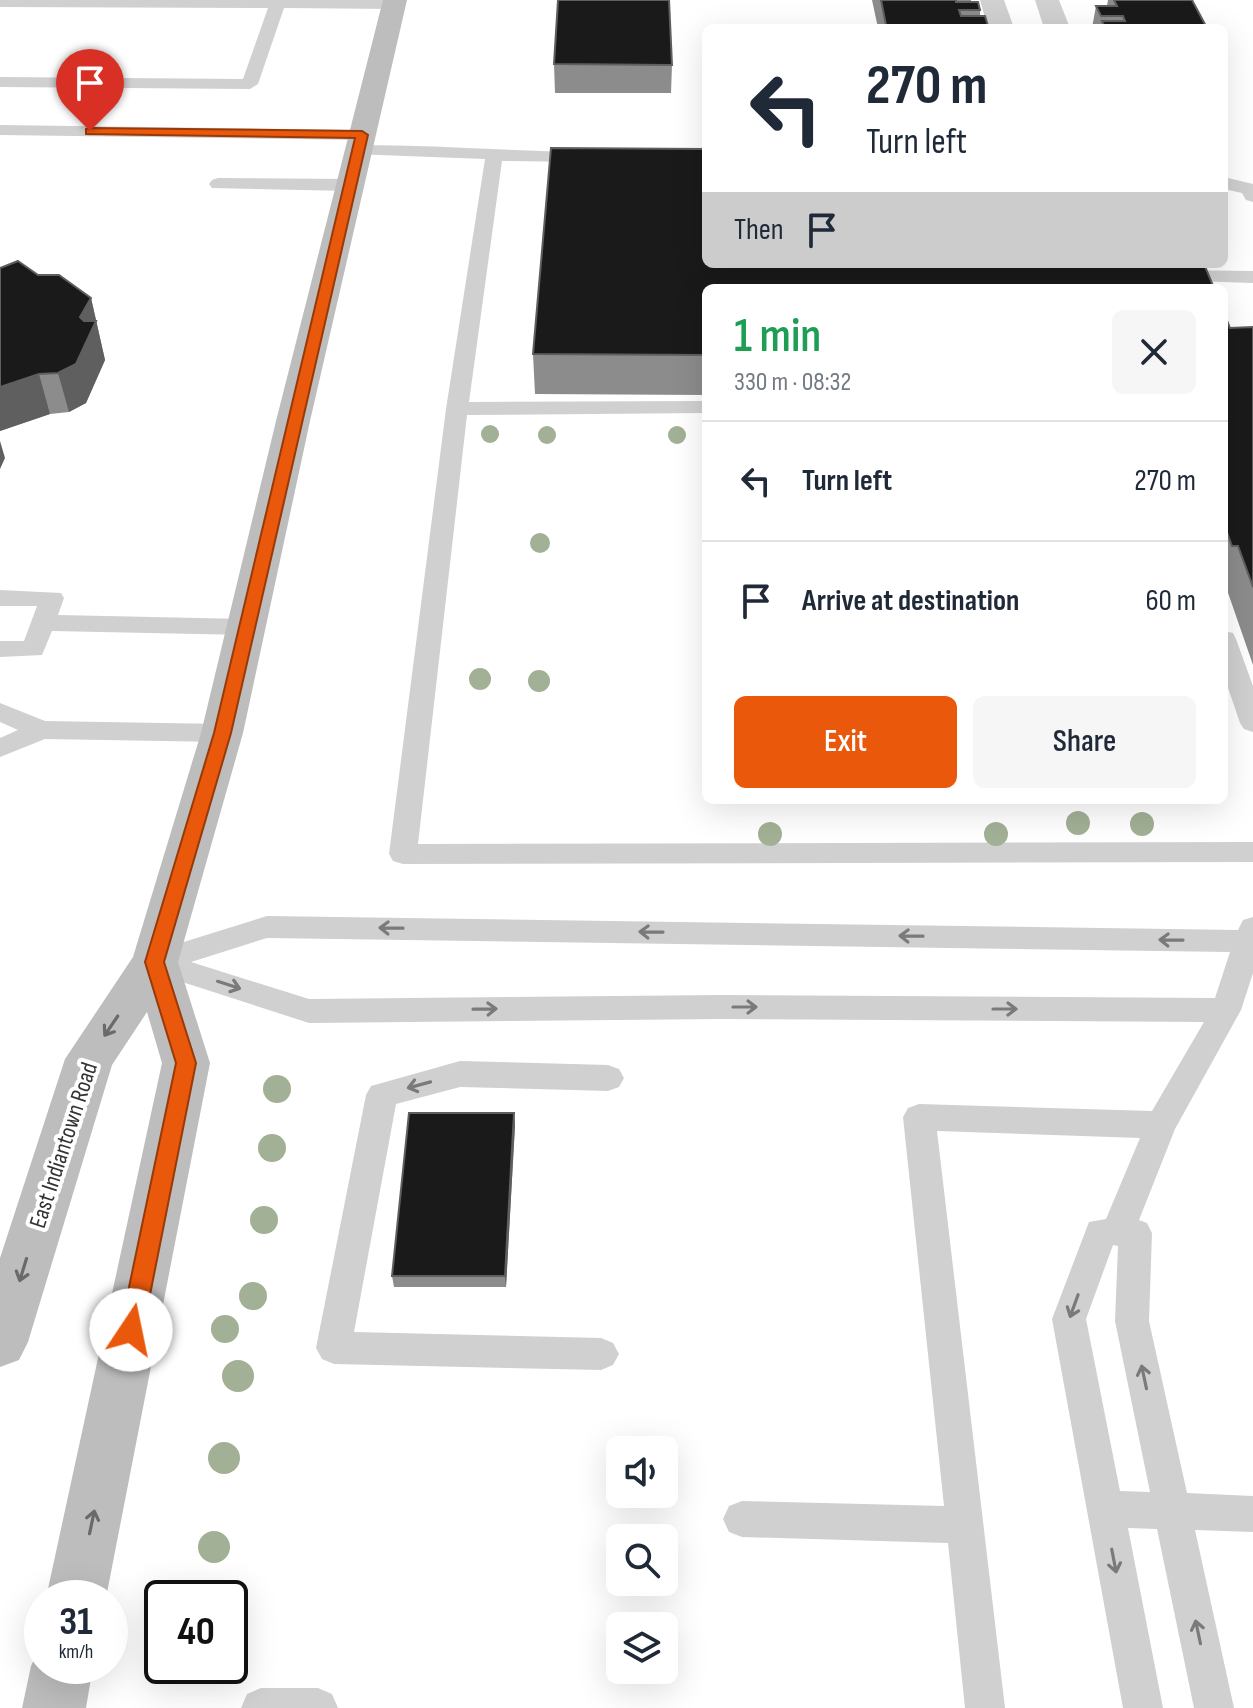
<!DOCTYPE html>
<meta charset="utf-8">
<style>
body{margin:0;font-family:"Sofia Sans Condensed",sans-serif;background:#f6f6f7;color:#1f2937;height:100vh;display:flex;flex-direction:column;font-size:30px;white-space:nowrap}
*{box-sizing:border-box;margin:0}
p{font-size:26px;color:#747a83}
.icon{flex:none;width:44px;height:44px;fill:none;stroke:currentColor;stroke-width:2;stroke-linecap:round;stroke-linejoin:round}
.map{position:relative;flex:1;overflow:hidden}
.sheet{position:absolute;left:702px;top:284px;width:526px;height:520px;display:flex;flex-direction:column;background:#fff;border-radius:12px;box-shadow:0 8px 32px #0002}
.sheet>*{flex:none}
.top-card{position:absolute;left:702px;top:24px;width:526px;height:244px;border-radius:12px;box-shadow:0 8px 32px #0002;background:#fff;color:#1f2937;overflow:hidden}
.controls{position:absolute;left:606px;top:1436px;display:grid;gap:16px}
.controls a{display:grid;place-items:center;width:72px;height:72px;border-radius:12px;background:#fff;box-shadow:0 8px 32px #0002;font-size:40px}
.speed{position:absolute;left:24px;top:1580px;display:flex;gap:16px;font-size:40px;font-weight:700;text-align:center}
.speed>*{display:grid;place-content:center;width:104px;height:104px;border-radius:50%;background:#fff;box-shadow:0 8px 32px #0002;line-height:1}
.speed small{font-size:20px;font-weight:400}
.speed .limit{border:4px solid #111;border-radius:12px;background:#fff;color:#111}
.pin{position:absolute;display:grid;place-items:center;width:68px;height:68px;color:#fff;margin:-82px -34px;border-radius:50% 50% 50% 0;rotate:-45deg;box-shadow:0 0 8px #0007}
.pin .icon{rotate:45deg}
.me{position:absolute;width:88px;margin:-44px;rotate:11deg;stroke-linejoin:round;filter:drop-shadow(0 0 6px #0008)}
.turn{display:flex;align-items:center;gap:28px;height:168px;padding:0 32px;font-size:36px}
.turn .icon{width:104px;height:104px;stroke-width:2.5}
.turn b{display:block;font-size:56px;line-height:68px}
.then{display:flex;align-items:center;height:76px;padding:0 32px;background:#0003;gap:16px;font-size:30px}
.round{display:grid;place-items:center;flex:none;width:84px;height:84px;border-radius:12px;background:#f6f6f7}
.headline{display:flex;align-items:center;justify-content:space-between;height:136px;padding:0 32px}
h1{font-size:48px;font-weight:600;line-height:60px;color:#1e9e55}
.action{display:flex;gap:16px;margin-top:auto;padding:16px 32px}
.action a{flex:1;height:92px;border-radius:12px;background:#ea580c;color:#fff;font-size:32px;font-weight:600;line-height:92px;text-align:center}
.action a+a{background:#f6f6f7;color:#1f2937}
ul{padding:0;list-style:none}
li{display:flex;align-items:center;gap:24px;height:120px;padding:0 32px;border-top:2px solid #e0e1e3}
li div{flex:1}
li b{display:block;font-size:30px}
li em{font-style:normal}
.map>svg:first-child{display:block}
</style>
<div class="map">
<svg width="1253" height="1708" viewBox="0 0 1253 1708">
<rect width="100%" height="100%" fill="#fff"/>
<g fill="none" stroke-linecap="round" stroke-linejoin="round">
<path fill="#d0d0d0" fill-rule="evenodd" d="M0,0H397L402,4L394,9L284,8L258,84L250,89L0,87V77L243,79L268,8L0,7Z
M0,125L362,130L371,135L362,140L0,135Z
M358,145C434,145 509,151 585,152L594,157L585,162L502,161L469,402L706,401V413L467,415L418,844L1253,842V862L403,864L393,861L389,854L446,409L485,159L352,154L349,150L352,146Z
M1224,177L1253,184V202L1246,200L1242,193L1224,189Z
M218,178L350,179L359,185L350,191L212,188L209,184L212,180Z
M1170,270L1253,271V283L1163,280L1160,276L1163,272Z
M0,590L61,593L64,598L58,615L246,619L255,621L258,627L255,633L246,635L52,631L42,655L0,657V641H24L37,606H0Z
M1224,631L1233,633L1236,639L1253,686V732L1244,729L1240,723L1224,676Z
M0,703L45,721L222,724L231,727L235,733L231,739L222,742L45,739L0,757V738L18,730L0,722Z
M267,916L1238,930L1243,920L1253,917V973L1241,1010L1175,1129L1139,1220L1147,1223L1152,1233L1149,1321L1187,1493L1253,1496V1532L1195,1530L1234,1708H1194L1157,1529L1128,1528L1163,1708H1123L1052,1319L1089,1222L1106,1219L1140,1138L937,1131L1005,1708H965L948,1543L742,1537L729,1532L723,1519L729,1506L742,1501L944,1506L903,1117L908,1108L919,1104L1152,1111L1204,1022L723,1019L309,1023L145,970L140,962L145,954ZM267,938L1230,952L1215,998L723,995L309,999L191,962ZM1113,1245L1118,1246L1115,1321L1150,1492L1120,1491L1086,1319Z
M460,1061L608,1065L619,1069L624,1078L619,1087L608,1091L460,1087L396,1104L354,1332L601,1338L613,1343L619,1354L613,1365L601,1370L334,1364L322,1359L316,1348L366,1095L371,1086Z
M261,1688H318L332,1694L338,1708H241L247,1694Z"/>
<path fill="#d0d0d0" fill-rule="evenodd" d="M980,0H1004L1014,28H988Z
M1035,0H1059L1070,28H1044Z"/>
<path fill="#bdbdbd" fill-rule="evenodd" d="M383,0H407L310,421L243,733L178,962L210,1063L106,1598H46L162,1063L147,1012L112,1065L28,1342L19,1360L0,1367V1258L65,1059L133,957L201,733L276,421Z
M42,1643V1666H93L86,1708H22L31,1666Z"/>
</g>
<g fill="#a2b095">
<circle cx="490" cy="434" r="9"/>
<circle cx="547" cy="435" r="9"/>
<circle cx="677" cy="435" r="9"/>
<circle cx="540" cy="543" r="10"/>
<circle cx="480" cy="679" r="11"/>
<circle cx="539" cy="681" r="11"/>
<circle cx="1078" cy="823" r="12"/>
<circle cx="1142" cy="824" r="12"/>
<circle cx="770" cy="834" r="12"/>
<circle cx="996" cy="834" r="12"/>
<circle cx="277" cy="1089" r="14"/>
<circle cx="272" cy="1148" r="14"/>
<circle cx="264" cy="1220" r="14"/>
<circle cx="253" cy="1296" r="14"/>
<circle cx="225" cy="1329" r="14"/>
<circle cx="238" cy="1376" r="16"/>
<circle cx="224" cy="1458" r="16"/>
<circle cx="214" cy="1547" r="16"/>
</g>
<path fill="#8c8c8c" d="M872,0H971V2L980,10V16L988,26V28H878Z
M1098,0H1192L1207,28H1092L1096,6H1107L1108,0Z
M554,64L672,65L671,93H555Z
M706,264V395L535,394L533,354Z
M0,268L38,275L91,298L105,360L86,403L69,412L50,414L0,431Z
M1224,313L1230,328L1253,327V665L1226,587H1224Z
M514,1113L515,1125L506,1287H394L392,1276Z"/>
<path fill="#5f5f5f" d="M91,298L105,360L86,403L69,412L58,373L80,317Z
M39,374L50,414L0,431V387Z
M0,441L5,458L0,469Z
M514,1113L515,1125L506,1287L505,1276Z"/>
<path fill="#1a1a1a" stroke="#5f5f5f" stroke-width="2" d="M558,0H669L672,65L554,64Z
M881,0H956V2H978L980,10H959L961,16H985L988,26L886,25Z
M1114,0H1192L1207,28H1105L1102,21H1125L1123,16H1101L1096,6H1117Z
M551,148L706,149V264H1204L1214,288H706V355L533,354Z
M18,261L38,275H59L91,298L80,317L84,321H96L76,364L58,373L39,374L0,387V268Z
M1224,313L1230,328L1253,327V587L1238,546H1232L1224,524Z
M409,1113H514L505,1276H392Z"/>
<defs><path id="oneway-shaft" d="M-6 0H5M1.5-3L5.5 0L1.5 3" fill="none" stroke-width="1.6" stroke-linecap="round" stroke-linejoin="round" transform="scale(2)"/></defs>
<g stroke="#7a7a7a">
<use href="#oneway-shaft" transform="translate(391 928) rotate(-179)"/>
<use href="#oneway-shaft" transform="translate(651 932) rotate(-179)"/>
<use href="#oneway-shaft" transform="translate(911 936) rotate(-179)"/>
<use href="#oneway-shaft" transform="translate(1171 940) rotate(-179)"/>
<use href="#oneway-shaft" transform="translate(229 985) rotate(18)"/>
<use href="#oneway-shaft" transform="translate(745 1007)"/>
<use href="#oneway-shaft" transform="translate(485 1009) rotate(-1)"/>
<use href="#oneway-shaft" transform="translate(1005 1009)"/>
<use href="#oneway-shaft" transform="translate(419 1085) rotate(165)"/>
<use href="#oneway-shaft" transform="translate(1074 1306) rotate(110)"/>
<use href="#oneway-shaft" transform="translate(1144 1377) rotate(-102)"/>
<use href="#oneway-shaft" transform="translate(1114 1561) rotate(79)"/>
<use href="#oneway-shaft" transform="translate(1198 1632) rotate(-102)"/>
</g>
<g stroke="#6a6a6a">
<use href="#oneway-shaft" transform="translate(111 1026) rotate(124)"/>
<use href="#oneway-shaft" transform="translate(23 1270) rotate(107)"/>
<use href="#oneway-shaft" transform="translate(92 1522) rotate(-78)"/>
</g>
<path fill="#ea580c" stroke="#983908" stroke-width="2" d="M90,128L362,131L368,135L231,733L164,962L196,1063L143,1330L139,1338L131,1341L123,1338L120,1330L176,1063L145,962L214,733L355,138L86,134V129Z"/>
<g text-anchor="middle" stroke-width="8" stroke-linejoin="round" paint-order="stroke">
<g font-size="24" fill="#333" stroke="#fff">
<text transform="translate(63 1145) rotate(-72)" y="8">East Indiantown Road</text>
</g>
</g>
</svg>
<div class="controls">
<a><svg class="icon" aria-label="sound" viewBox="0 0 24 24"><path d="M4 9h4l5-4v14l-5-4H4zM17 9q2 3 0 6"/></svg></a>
<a><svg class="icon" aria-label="search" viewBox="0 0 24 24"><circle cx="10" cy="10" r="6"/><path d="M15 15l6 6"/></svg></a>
<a><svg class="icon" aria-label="layers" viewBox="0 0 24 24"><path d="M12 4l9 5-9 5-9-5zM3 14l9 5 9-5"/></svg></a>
</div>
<div class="speed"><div>31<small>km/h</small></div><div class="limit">40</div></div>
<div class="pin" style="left:90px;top:131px;background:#d93025"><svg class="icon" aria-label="arrive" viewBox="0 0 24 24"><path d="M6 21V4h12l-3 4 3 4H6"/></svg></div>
<svg class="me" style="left:131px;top:1330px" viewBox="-20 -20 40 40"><circle r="19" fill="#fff"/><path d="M0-13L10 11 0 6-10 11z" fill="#ea580c"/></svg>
<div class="top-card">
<div class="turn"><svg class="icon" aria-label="left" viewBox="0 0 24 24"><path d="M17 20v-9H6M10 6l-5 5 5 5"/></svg><div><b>270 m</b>Turn left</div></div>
<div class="then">Then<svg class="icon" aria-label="arrive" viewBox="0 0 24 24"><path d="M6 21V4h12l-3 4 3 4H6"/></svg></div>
</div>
<section class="sheet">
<div class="headline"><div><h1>1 min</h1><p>330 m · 08:32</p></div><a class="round"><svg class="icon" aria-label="close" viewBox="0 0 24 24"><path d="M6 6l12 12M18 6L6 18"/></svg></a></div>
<ul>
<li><svg class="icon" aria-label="left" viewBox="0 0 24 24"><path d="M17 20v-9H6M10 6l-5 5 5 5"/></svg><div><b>Turn left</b></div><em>270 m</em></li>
<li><svg class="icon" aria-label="arrive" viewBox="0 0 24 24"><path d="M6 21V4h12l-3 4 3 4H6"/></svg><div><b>Arrive at destination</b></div><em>60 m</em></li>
</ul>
<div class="action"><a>Exit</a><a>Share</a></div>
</section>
</div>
